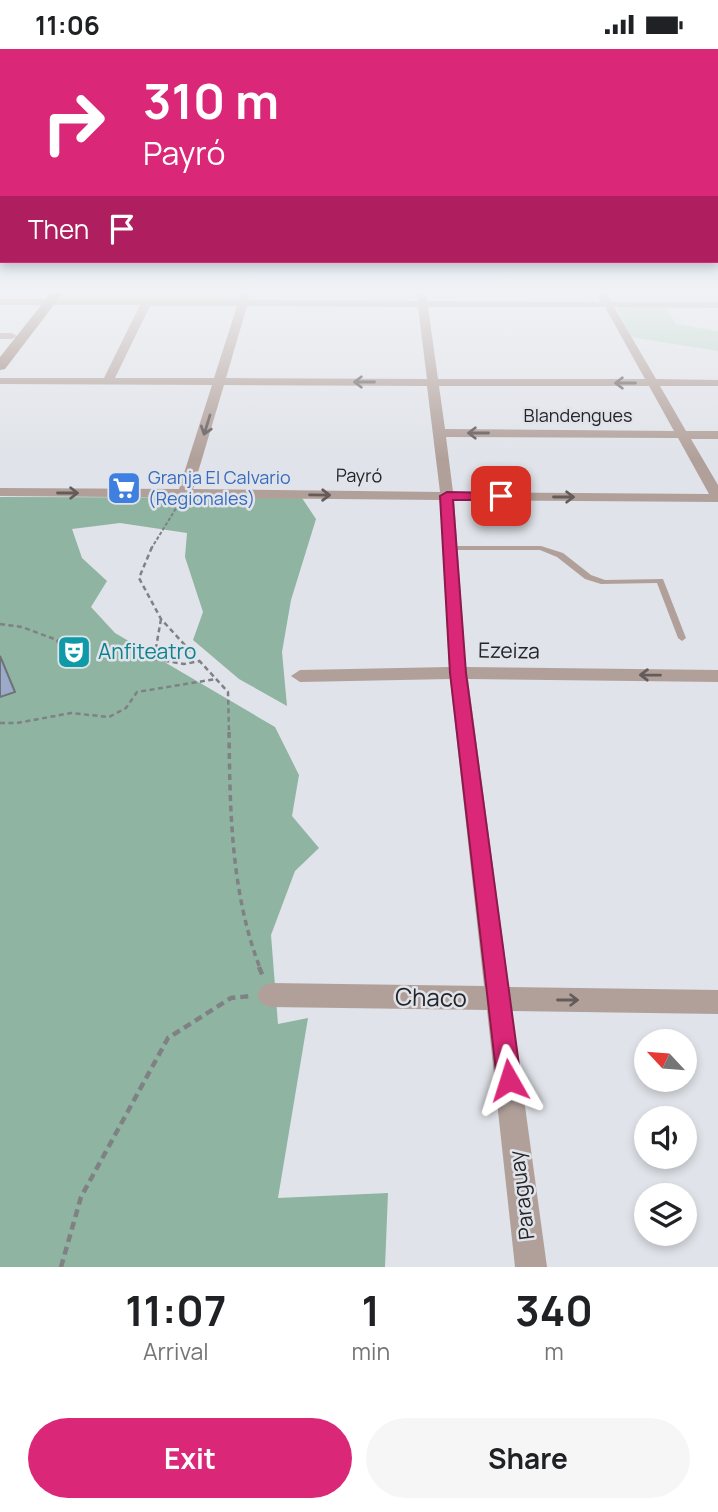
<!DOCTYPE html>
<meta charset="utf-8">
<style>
body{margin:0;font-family:Manrope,sans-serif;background:#f6f6f6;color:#202124;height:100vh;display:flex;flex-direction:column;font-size:26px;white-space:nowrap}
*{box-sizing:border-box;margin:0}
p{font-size:23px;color:#757577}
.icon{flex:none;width:38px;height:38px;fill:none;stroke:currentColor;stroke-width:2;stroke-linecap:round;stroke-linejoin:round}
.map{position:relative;height:1218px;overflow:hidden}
.panel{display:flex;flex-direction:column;background:#fff;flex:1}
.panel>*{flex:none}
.guide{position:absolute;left:0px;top:0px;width:719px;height:214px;box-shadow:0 4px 10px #0003;background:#db2777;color:#fff;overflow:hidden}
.needle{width:46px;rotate:296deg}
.fabs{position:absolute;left:634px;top:980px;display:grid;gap:14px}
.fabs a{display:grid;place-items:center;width:63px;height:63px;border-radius:50%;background:#fff;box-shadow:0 4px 10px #0003;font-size:35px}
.pin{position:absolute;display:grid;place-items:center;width:60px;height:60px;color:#fff;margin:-30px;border-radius:14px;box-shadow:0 4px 10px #0006}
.me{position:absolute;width:77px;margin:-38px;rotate:354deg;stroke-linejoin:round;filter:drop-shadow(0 0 5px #0008)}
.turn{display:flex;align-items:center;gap:24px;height:147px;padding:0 28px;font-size:32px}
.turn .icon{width:91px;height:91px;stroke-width:2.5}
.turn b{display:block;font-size:49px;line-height:60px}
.then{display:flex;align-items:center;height:66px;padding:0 28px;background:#0003;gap:14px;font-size:26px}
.eta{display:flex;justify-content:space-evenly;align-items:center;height:119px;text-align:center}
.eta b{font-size:42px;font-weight:700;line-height:49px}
.action{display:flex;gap:14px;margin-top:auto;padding:14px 28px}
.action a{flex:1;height:80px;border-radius:42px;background:#db2777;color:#fff;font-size:28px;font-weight:700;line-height:80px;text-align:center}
.action a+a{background:#f6f6f6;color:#202124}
.status{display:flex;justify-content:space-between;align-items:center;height:49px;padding:0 35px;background:#fff;direction:ltr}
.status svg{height:19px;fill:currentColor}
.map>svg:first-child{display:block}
</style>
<div class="status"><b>11:06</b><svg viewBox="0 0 49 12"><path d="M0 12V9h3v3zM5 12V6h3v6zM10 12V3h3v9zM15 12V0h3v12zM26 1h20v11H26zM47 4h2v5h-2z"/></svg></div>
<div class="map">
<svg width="718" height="1218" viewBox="0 0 718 1218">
<rect width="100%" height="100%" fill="#e0e3e9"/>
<path fill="#bcd8c9" d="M65,240H242L238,251L58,250Z
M621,257H664L676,275L718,282V302L631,288L617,259Z"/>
<path fill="#8fb4a1" d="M0,448L302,449L316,470L291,551L282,603L287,657L239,630L193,591L203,563L185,508L187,484L120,474L72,480L82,509L107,532L91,558L115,584L275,678L299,726L292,767L319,799L295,822L271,886L278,975L308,969L278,1149L388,1144L385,1218H0Z"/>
<path fill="#9caaca" stroke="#6f7278" stroke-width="2" d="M0,607L15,643L0,648Z"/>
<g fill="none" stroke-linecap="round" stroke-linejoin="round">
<path stroke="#7f8185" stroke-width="2" stroke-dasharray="3.5 2" stroke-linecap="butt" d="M151,500L178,456"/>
<path stroke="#7f8185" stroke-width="2.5" stroke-dasharray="5 3.5" stroke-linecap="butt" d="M152,498L139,529L161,570L228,643L229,684
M161,570L154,610L184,615L200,612
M0,575L22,578L57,591L62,606
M0,674H17L71,664L109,668L126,659L137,643L216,630"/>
<path stroke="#7f8185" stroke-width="3.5" stroke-dasharray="6 4.5" stroke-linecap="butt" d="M229,683C230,763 231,844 260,919"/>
<path stroke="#7f8185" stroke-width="4.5" stroke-dasharray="8 5" stroke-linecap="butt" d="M259,918L264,930
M61,1218L81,1148L168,989L231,949L252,947"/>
<path fill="#b1a09a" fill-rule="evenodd" d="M447,497H541L563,504L591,526L605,531L663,530L686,589L682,592L678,589L657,534L601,535L585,530L557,508L540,501H447L446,499Z"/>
<path fill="#b1a09a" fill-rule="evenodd" d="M242,240H252L248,251L418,252L416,240H426L427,252L601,253L594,240H604L611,253H718V259L614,258L656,330L718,331V337H660L686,382H718V390H691L718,436V453L454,451L466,618L718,621V633L468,630L509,938L718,941V965L512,962L547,1218H515L487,961L270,958L261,954L257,946L261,938L270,934L484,937L450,630L300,633L291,627L300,621L449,618L440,451L0,447V439L179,440L212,336L0,335V329H104L140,256H0V250L239,251ZM150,257H237L214,329H115ZM247,257L418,258L427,330L226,329ZM428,258H605L645,330H438ZM224,336L427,337L440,443L193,440ZM439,337H649L674,382L445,380ZM446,388L678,389L709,445L453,443Z
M0,284H12L17,287L12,290H0Z"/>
<path fill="#988077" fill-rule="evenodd" d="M54,240H66L5,320L0,321V308Z"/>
</g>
<defs><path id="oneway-shaft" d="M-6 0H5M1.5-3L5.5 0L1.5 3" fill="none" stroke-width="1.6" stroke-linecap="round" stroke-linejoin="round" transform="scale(1.75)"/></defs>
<g stroke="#635c5b">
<use href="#oneway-shaft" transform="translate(364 333) rotate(-180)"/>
<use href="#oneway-shaft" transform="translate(625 334) rotate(-180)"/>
<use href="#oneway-shaft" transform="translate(207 376) rotate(107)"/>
<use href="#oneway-shaft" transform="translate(478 384) rotate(-180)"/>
<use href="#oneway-shaft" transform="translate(68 444)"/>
<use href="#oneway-shaft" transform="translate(320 446) rotate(1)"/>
<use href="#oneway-shaft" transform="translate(564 448)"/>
<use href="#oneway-shaft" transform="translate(650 626) rotate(-179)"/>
<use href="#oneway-shaft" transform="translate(568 951)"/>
</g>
<linearGradient id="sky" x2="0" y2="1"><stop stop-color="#8cbfe2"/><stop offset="0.59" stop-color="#f1f2f5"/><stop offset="1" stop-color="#f1f2f5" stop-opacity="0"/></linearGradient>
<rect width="718" height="410" fill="url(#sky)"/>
<path fill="#db2777" stroke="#8e194d" stroke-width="2" d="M447,443L501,444L507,447L501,451H453L466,624L521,1031L518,1040L509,1043L500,1040L497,1031L450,624L440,447Z"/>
<defs>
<g id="supermarket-square" transform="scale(1.75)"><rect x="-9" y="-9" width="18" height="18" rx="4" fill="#3f7fe0" stroke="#e0e3e9"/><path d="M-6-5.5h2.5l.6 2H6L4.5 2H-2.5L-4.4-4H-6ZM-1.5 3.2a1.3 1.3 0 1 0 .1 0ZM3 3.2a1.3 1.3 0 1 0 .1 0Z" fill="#fff"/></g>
<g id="theatre-square" transform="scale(1.75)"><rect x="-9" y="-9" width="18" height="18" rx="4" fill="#0f9aa8" stroke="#e0e3e9"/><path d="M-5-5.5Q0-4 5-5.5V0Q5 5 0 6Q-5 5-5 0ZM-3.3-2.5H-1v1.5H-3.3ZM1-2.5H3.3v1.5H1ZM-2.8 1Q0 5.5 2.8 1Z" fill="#fff"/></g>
</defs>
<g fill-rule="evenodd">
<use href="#supermarket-square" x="124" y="439"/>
<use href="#theatre-square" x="74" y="603"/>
</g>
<g text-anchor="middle" stroke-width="5" stroke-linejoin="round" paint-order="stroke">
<g font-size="18" fill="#242528" stroke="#e0e3e9">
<text x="578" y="373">Blandengues</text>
<text transform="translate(359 427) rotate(1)" y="6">Payró</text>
</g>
<g font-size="18" fill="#366cbe" stroke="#e0e3e9" text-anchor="start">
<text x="148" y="435">Granja El Calvario<tspan x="148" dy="21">(Regionales)</tspan></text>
</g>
<g font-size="21" fill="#242528" stroke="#e0e3e9">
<text transform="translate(509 602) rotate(1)" y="7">Ezeiza</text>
<text transform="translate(522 1146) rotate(-97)" y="7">Paraguay</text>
</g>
<g font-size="21" fill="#0d838f" stroke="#e0e3e9" text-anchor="start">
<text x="98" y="610">Anfiteatro</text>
</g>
<g font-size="24" fill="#242528" stroke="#e0e3e9">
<text transform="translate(431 949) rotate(1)" y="8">Chaco</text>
</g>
</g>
</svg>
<div class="fabs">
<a><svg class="needle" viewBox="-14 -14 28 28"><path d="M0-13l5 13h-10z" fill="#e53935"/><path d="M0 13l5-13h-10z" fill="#757577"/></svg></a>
<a><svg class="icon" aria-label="sound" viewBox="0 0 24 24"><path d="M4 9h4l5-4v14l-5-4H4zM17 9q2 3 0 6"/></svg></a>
<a><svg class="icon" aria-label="layers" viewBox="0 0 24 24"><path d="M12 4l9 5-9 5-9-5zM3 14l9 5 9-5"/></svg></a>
</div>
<div class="pin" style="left:501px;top:447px;background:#d93025"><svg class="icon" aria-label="arrive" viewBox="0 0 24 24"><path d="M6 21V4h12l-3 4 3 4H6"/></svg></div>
<svg class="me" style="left:509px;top:1031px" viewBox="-20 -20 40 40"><path d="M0-17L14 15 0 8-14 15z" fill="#db2777" stroke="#fff" stroke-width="4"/></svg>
<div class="guide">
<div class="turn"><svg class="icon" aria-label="right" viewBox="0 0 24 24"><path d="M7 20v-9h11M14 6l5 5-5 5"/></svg><div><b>310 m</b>Payró</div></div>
<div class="then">Then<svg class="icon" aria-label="arrive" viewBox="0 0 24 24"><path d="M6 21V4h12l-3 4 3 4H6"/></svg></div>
</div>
</div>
<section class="panel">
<div class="eta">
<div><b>11:07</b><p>Arrival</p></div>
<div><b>1</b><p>min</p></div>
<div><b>340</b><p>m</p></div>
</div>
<div class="action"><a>Exit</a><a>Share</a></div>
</section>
